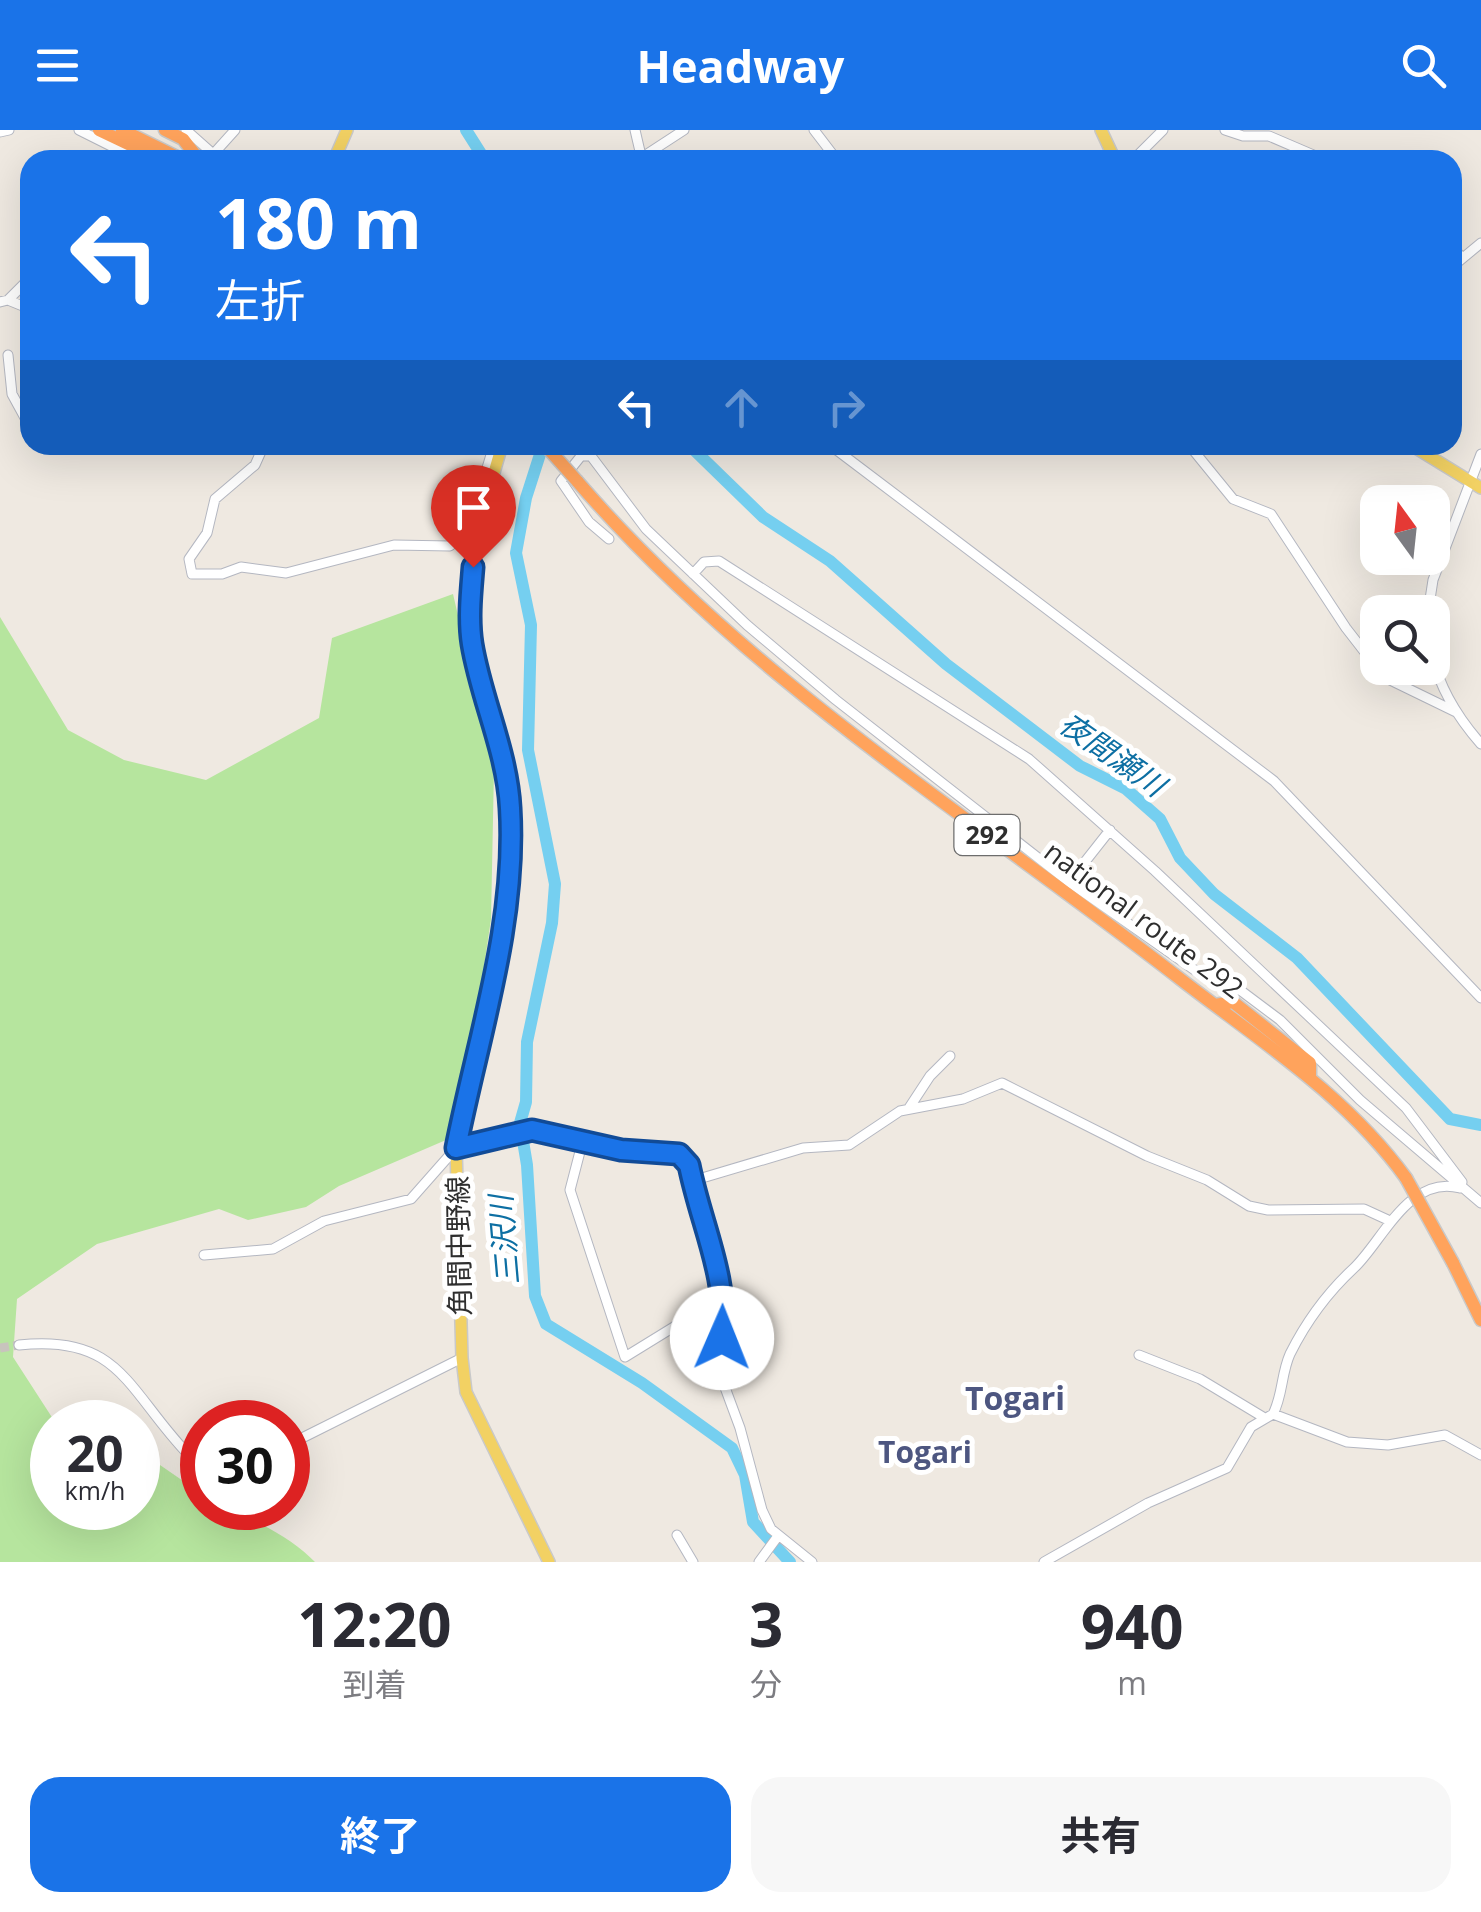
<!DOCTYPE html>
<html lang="ja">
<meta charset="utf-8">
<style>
body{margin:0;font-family:"Open Sans","Noto Sans JP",sans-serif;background:#f7f7f7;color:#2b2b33;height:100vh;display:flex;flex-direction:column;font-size:38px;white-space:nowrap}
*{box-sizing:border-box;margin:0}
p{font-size:32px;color:#7c7c81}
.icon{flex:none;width:55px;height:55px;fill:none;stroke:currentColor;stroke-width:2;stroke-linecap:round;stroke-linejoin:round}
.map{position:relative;height:1432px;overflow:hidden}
.panel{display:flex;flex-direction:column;background:#fff;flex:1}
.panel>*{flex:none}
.top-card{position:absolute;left:20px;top:20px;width:1442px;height:305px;border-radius:30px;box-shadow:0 10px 40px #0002;background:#1a73e8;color:#fff;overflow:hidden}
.needle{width:65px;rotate:345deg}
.buttons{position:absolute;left:1360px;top:355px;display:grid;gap:20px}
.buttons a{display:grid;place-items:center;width:90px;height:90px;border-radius:20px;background:#fff;box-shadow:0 10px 40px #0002;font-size:50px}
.speed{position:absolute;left:30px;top:1270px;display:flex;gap:20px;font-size:50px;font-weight:700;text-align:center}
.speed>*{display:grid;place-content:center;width:130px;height:130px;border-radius:50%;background:#fff;box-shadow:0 10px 40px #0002;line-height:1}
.speed small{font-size:25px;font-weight:400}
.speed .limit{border:15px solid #d22;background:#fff;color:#111}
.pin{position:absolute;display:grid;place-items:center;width:85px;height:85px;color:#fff;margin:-102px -42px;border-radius:50% 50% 50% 0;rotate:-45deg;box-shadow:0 0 10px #0007}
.pin .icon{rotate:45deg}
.me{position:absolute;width:110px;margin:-55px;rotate:1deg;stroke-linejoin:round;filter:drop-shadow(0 0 8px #0008)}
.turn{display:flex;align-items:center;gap:35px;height:210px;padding:0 30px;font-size:45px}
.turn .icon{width:130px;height:130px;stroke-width:2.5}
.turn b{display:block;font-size:70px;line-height:85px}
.lanes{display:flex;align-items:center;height:95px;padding:0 30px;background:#0003;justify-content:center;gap:50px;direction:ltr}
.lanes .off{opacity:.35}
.eta{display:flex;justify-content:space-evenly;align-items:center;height:170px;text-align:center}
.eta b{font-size:60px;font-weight:700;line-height:70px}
.button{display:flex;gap:20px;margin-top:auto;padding:20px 30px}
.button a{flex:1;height:115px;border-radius:30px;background:#1a73e8;color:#fff;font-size:40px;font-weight:700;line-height:115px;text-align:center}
.button a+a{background:#f7f7f7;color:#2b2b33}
header{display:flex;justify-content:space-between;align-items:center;height:130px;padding:0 30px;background:#1a73e8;color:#fff;font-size:45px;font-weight:700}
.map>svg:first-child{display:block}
</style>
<header><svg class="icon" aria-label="menu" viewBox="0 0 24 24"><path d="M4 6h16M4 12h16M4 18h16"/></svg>Headway<svg class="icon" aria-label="search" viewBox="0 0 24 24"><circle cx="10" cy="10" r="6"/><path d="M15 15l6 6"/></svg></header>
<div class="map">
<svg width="1481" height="1432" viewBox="0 0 1481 1432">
<rect width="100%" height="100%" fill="#efe9e1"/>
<path fill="#b6e59e" d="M453,464L494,639L491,789L473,912L446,1010L339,1056L306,1077L248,1090L219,1079L97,1114L17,1169L13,1227L55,1292L52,1378H138V1333L160,1335L202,1364V1378C239,1378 290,1406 315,1432H0V487L68,600L124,630L206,650L319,588L332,508Z"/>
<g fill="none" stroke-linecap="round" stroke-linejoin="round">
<path stroke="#75cff0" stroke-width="12" d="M466,0L485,30
M543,315L526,368L516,423L531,495L528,620L555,754L552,793L527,912L526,972L520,993L527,1035L535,1166L546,1194L642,1253L732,1318L745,1345L753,1392L790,1432
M689,315L763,387L830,431L946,534L1080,636L1126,659L1160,689L1180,728L1214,764L1297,828L1450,989L1481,995"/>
<path stroke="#c8c4bd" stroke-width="9" stroke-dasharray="9 4.5" stroke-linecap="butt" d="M0,1218L19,1215"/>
<g stroke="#b4b7c1" stroke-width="11">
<path id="minor" d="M79,0L139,30
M186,0L220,30
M635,0L642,30
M814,0L837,30
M1225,0L1243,6H1269L1325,30
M0,2L9,0
M641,28L684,0
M208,30L235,0
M1133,30L1163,0
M1452,116L1462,128
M1452,137L1481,113
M8,170L30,179
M0,172L8,170L30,148
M8,225L12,264L30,297
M264,315L255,335L215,369L207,403L189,429L192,444H222L241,437L286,443L394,415L450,416L468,400L494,315
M830,315L1274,651L1481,868
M1189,315L1233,369L1271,384L1346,498L1384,547L1456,582
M609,409L589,392L561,351L581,326H591L646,399L747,495L836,570L1069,752L1206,848L1240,860L1280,890L1360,970L1481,1073
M693,444L704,432L719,431L1029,629L1155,741L1406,978L1462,1052L1460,1058
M1428,482L1433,450L1481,324
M1432,525C1440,559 1458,588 1481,614
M1069,752L1110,700
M909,978L930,946L950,926
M583,1010L570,1060L625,1227L703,1179L725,1173
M692,1051L803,1018L849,1015L900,981L963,969L1002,953L1147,1026L1207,1050L1249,1076L1268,1080L1364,1079L1388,1090
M204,1125L273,1119L324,1091L411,1069L456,1018L527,1001L621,1020L679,1024L689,1035L719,1135L725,1173L720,1244L740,1298L762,1380L771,1399L812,1432
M19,1215C119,1204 127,1259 186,1322L202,1331
M1139,1225L1200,1249L1263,1287
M1273,1284C1283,1265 1281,1244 1290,1224C1307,1190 1327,1163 1354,1138C1382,1112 1409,1044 1460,1058
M288,1315L462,1228
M677,1405L693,1432
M759,1432L778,1406
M1044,1432L1148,1373L1227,1338L1251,1297L1273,1284L1347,1312L1388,1315L1445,1305L1481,1325"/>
</g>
<g stroke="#c9c9c9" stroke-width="14">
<path id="major" d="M1101,0L1115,30
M334,30L347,0
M502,315L475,408L470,467L472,513L506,641L511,680L508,758L456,1018L462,1228L466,1262L549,1432
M1411,315L1481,358"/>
</g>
<g stroke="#c9c9c9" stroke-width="15">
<path id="highway" d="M99,0L162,30
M122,0L183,30
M165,0L183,9L199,30
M577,351C749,550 974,688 1179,848C1259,910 1346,965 1406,1048
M1215,875L1233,872L1310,933V948
M1453,1133L1481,1190"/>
</g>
<use href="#minor" stroke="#fff" stroke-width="9"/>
<use href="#major" stroke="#f2d163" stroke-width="11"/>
<use href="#highway" stroke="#ffa35c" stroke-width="12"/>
<g stroke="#c9c9c9" stroke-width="15" stroke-linecap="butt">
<path id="highway-bridge" d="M545,315L577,351
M1406,1048L1453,1133"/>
</g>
<use href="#highway-bridge" stroke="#ffa35c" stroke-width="12"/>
</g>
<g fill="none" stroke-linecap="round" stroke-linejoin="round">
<g stroke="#114b97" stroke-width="25">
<path id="route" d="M473,437C471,462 468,489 472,514C481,569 507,621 510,678C517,793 478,907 456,1018L532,1000L621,1020L679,1024L689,1035C701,1095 728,1146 722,1208"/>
</g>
<use href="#route" stroke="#1a73e8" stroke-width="18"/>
</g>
<g text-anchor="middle" stroke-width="10" stroke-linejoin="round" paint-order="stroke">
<rect fill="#fff" stroke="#6d6d6d" stroke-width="2.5" x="954.5" y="685" width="65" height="40" rx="8"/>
<g font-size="25" font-weight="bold" fill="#2e2e2e">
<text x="987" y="714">292</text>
</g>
<g font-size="28" fill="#2e2e2e" stroke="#fff">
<text transform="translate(1144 790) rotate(37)" y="10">national route 292</text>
<text transform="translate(459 1116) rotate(-91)" y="10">角間中野線</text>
</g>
<g font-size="30" font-style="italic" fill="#0d6fa3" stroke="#fff">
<text transform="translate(1112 625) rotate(35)" y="10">夜間瀬川</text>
<text transform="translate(505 1110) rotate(-95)" y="10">三沢川</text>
</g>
<g font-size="30" font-weight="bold" fill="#4d5680" stroke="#fff">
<text x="925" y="1333">Togari</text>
</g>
<g font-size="32" font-weight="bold" fill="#4d5680" stroke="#fff">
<text x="1015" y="1280">Togari</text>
</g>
</g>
</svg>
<div class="buttons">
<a><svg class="needle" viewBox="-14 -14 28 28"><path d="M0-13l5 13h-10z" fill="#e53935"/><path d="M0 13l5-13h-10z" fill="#7c7c81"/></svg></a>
<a><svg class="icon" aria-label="search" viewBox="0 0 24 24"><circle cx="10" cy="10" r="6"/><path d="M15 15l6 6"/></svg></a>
</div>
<div class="speed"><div>20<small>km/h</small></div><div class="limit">30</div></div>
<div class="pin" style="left:473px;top:437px;background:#d93025"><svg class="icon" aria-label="arrive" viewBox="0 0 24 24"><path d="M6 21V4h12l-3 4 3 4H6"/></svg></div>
<svg class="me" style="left:722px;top:1208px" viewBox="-20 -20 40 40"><circle r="19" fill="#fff"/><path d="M0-13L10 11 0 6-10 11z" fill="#1a73e8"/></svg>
<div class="top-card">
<div class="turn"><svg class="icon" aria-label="left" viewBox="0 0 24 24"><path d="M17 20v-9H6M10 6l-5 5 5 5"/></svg><div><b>180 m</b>左折</div></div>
<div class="lanes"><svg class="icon" aria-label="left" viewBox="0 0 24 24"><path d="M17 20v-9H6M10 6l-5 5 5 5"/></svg><svg class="icon off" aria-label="ahead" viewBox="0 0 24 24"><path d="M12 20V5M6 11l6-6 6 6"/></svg><svg class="icon off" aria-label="right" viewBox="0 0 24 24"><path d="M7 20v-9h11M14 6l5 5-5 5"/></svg></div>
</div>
</div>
<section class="panel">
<div class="eta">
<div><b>12:20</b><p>到着</p></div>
<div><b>3</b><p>分</p></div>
<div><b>940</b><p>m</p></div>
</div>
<div class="button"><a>終了</a><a>共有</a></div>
</section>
